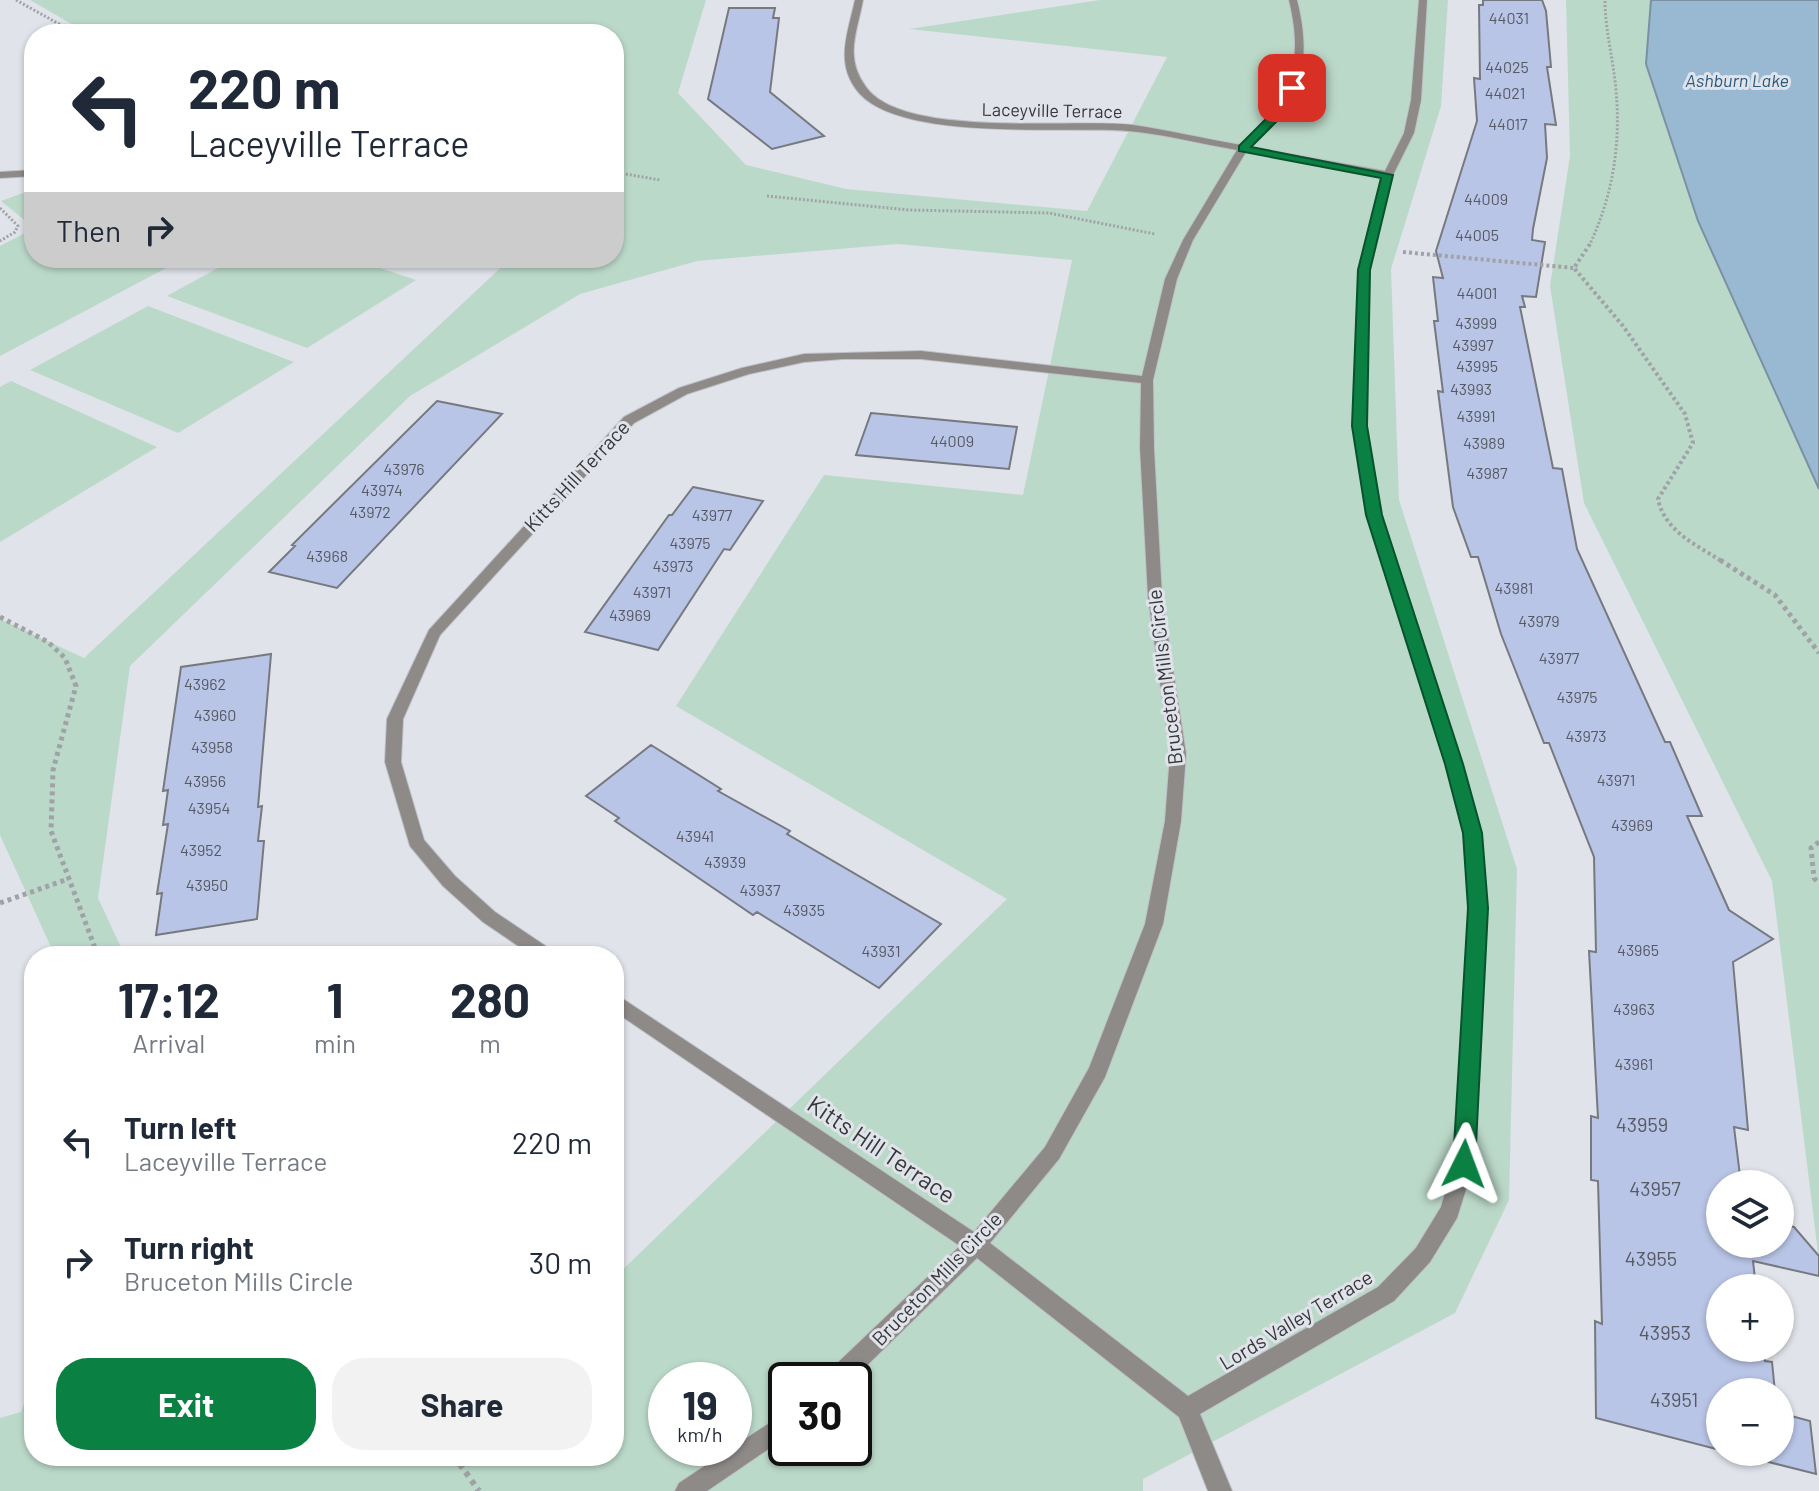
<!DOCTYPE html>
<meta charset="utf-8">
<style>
body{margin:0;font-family:Barlow,sans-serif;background:#f2f2f3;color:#1f2937;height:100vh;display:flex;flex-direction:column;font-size:30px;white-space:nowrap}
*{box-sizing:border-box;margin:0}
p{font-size:26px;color:#747a83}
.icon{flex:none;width:44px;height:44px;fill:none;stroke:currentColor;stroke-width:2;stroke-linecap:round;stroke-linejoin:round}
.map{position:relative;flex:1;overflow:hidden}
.drawer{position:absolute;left:24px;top:946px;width:600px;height:520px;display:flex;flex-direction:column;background:#fff;border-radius:32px;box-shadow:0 2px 6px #0004}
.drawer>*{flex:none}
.hud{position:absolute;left:24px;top:24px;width:600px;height:244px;border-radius:32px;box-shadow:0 2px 6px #0004;background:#fff;color:#1f2937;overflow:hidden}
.buttons{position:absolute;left:1706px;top:1170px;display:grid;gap:16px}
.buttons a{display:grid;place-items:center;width:88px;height:88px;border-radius:50%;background:#fff;box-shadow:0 2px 6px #0004;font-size:40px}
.speed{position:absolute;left:648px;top:1362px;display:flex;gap:16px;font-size:40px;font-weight:700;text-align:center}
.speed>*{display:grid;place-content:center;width:104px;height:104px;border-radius:50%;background:#fff;box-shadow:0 2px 6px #0004;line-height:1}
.speed small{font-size:20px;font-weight:400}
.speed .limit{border:4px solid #111;border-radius:12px;background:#fff;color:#111}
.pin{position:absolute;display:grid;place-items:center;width:68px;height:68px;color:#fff;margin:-34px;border-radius:16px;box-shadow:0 4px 12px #0006}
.me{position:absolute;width:88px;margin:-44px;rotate:3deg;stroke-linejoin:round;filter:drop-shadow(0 0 6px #0008)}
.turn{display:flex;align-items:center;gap:28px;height:168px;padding:0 32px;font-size:36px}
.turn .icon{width:104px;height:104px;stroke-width:2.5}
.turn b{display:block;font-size:56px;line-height:68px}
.then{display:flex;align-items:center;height:76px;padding:0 32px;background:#0003;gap:16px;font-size:30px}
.eta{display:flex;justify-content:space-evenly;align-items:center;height:136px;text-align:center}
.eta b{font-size:48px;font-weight:700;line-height:56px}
.primary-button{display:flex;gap:16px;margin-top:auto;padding:16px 32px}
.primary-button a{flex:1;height:92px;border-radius:32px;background:#0b8043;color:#fff;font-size:32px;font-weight:700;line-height:92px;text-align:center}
.primary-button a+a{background:#f2f2f3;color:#1f2937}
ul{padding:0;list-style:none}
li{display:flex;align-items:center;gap:24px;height:120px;padding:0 32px}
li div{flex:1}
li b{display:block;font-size:30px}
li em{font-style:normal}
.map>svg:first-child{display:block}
</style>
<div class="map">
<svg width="1819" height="1491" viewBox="0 0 1819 1491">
<rect width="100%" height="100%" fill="#e0e3ea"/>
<path fill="#bbd9c9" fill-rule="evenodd" d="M30,0H706L678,93L746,165L846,189L1087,211L1167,57L909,29L1100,0H1448L1441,106L1391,269L1399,500L1517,869L1509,1200L1455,1313L1143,1479V1491H0V1418L21,1412L34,1375V1456H614V1278L1007,899L676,706L824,475L1023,495L1072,260L898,244L697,261L580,294L410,396L130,666L98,898L125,956H55L0,835V619L84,658L511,258H614V34H89ZM666,1380H734V1448H666ZM786,1380H854V1448H786Z
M1566,0H1651L1646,64L1698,221L1819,489V1261L1772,881L1584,503L1550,286L1570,156Z
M34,189V258H185L0,356V246L25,233L27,222L1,201Z
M236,258H350L416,280L307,348L167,296Z
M148,306L294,362L178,433L30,370Z
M11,381L157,447L0,542V387Z"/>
<path fill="#99b8d1" stroke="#7b91a3" stroke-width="2" d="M1651,0H1819V489L1698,221L1646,64Z"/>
<path fill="#b9c5e7" stroke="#777980" stroke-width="2" d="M1483,0H1542L1546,11L1551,67H1547L1556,125L1545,124L1547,158L1533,229L1532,240L1545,242L1536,297L1522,296L1525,307H1520L1553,468L1562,469L1577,549L1665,742H1670L1702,816H1687L1729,910L1773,939L1733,962L1748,1130L1734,1127L1741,1184H1720V1244H1780V1224L1794,1227L1819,1256V1276L1753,1261L1756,1288H1720V1348H1763L1765,1361L1772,1362L1775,1392H1720V1450L1596,1418L1595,1321L1602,1324L1598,1181L1591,1180V1116L1598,1118L1589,951L1596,952L1594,857L1549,743H1544L1501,634L1478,557H1471L1453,507L1438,391L1443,392L1434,321H1438L1433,277L1443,278L1436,251L1477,121L1474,78L1480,79L1479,5H1483Z
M729,8H775L773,18H779L770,92L824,136L772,149L708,99Z
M437,401L502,414L337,588L269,572L295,546L292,545Z
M871,413L1017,427L1009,469L856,455Z
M693,487L763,501L730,550L724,549L658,650L585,632L669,515H672Z
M271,654L258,807L262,806L258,841H264L257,919L156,935L162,893L157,894L168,824L163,825L168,790L163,791L181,667Z
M651,745L721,789L718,791L790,831L787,834L941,924L879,988L757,912L753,915L615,821L619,818L586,796Z
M1780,1413L1810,1421L1816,1474L1729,1452H1780Z"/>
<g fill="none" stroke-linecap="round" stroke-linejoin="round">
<g stroke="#bec1c7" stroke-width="2">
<path id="service" d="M34,170V176L0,178V172Z"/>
</g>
<g stroke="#bec1c7" stroke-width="2">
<path id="minor" d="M855,0H863C857,33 844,57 866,87C903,139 1073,118 1133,125C1169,130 1205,139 1241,145C1289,96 1305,69 1289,0H1297C1314,69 1298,98 1251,147L1385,171L1404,133L1411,100L1419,0H1427L1421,100L1414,133L1393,175L1370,270L1366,426L1381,515L1462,764L1480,833L1487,908L1474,1164L1457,1218L1430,1262L1394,1301L1200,1414L1232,1491H1208L1179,1417L977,1258L852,1380H825L828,1372L960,1246L614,1011V993L974,1232L1045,1147L1089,1068L1145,924L1165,821L1170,754L1148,597L1140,448L1141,383L921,359H843L804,362L749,374L687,394L634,423L440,635L403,719L401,762L424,840L455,876L495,912L553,951L556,956H533L483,922L443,886L410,846L385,762L387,719L429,630L624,417L679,388L742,368L804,354L921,351L1142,376L1165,279L1183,240L1237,150C1201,144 1165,134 1128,131C1065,126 903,142 859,93C834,64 848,33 855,0ZM1246,152L1382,177L1358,270L1354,426L1367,515L1446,764L1464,833L1469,908L1454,1164L1441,1207L1416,1248L1378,1287L1188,1396L990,1243L1059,1159L1105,1077L1163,924L1181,821L1186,754L1162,597L1154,448L1153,380L1177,279L1193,240Z
M786,1412V1437L707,1491H675L679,1483Z"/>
</g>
<path stroke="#a0a2a7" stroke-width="3" stroke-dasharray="2 2" stroke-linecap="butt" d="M16,0L77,34
M614,172L660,180
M767,196L909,210L1049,213L1155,234
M0,208L18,226L15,232L0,241
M1589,246C1614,194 1622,138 1615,81C1612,54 1605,28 1605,0"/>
<path stroke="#a0a2a7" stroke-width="4" stroke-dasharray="3 3" stroke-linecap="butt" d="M1590,244L1574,268L1623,326L1685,414L1693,443L1658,499C1665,532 1697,545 1723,562
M1403,252L1574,268"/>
<path stroke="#a0a2a7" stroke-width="5" stroke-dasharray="4 4" stroke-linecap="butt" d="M1720,560L1775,595L1819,653
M0,617L48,642L65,658L76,686L53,770L51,831L98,956
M1819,842L1811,848L1814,878L1819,884
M0,903L68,879"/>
<path stroke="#a0a2a7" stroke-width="6" stroke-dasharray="5 5" stroke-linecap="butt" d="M454,1456L479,1491"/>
<use href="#service" fill="#8d8a88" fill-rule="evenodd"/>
<use href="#minor" fill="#8d8a88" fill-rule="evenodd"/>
</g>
<path fill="#0b8043" stroke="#07532c" stroke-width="2" d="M1288,86L1297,88L1279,119L1251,147L1393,175L1370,270L1367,426L1382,515L1463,764L1482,833L1488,908L1475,1164L1472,1171L1464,1174L1456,1171L1453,1164L1468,908L1463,833L1445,764L1366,515L1352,426L1358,270L1381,178L1239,151V146L1271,114Z"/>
<g text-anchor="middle" stroke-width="6" stroke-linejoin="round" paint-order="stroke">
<g font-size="16" fill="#575a64">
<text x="1509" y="24">44031</text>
<text x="1507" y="73">44025</text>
<text x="1505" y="99">44021</text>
<text x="1508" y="130">44017</text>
<text x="1486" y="205">44009</text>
<text x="1477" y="241">44005</text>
<text x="1477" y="299">44001</text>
<text x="1476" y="329">43999</text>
<text x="1473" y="351">43997</text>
<text x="1477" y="372">43995</text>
<text x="1471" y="395">43993</text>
<text x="1476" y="422">43991</text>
<text x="952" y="447">44009</text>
<text x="1484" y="449">43989</text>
<text x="404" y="475">43976</text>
<text x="1487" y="479">43987</text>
<text x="382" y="496">43974</text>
<text x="370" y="518">43972</text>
<text x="712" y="521">43977</text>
<text x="690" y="549">43975</text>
<text x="327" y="562">43968</text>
<text x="673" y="572">43973</text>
<text x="1514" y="594">43981</text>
<text x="652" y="598">43971</text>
<text x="630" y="621">43969</text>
<text x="1539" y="627">43979</text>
<text x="1559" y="664">43977</text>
<text x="205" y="690">43962</text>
<text x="1577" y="703">43975</text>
<text x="215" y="721">43960</text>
<text x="1586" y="742">43973</text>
<text x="212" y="753">43958</text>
<text x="1616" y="786">43971</text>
<text x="205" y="787">43956</text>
<text x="209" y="814">43954</text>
<text x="1632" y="831">43969</text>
<text x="695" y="842">43941</text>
<text x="201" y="856">43952</text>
<text x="725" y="868">43939</text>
<text x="207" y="891">43950</text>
<text x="760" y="896">43937</text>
<text x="804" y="916">43935</text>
<text x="1638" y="956">43965</text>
<text x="881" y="957">43931</text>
<text x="1634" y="1015">43963</text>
<text x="1634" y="1070">43961</text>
</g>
<g font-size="18" font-style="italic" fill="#295a7e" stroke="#e0e3ea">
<text x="1737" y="87">Ashburn Lake</text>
</g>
<g font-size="18" fill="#363739" stroke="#e0e3ea">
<text transform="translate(1052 111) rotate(1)" y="6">Laceyville Terrace</text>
</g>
<g font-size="20" fill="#363739" stroke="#e0e3ea">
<text transform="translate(577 476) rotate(-47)" y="7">Kitts Hill Terrace</text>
<text transform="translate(1165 677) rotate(-97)" y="7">Bruceton Mills Circle</text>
<text transform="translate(937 1279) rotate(-46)" y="7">Bruceton Mills Circle</text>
<text transform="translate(1296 1320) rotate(-31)" y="7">Lords Valley Terrace</text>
</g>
<g font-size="20" fill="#575a64">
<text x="1642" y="1132">43959</text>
<text x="1655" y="1196">43957</text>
<text x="1651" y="1266">43955</text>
<text x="1665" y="1340">43953</text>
<text x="1674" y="1407">43951</text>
</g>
<g font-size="24" fill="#363739" stroke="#e0e3ea">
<text transform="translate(881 1150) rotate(34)" y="8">Kitts Hill Terrace</text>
</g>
</g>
</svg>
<div class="buttons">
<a><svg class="icon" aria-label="layers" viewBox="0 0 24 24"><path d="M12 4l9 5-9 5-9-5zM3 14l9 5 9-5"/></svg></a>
<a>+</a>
<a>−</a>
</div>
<div class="speed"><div>19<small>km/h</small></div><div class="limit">30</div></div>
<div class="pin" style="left:1292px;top:88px;background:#d93025"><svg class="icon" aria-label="arrive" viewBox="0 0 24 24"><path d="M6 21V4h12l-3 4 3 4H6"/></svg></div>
<svg class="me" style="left:1464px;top:1164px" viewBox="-20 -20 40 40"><path d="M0-17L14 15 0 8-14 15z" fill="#0b8043" stroke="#fff" stroke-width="4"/></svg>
<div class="hud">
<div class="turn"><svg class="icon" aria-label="left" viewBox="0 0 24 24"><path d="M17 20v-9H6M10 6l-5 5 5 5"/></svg><div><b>220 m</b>Laceyville Terrace</div></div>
<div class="then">Then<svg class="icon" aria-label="right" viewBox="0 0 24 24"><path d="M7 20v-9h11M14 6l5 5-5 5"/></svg></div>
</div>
<section class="drawer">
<div class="eta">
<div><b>17:12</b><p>Arrival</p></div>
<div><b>1</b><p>min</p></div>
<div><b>280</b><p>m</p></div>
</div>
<ul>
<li><svg class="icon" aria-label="left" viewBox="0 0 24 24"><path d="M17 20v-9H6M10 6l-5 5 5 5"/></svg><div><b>Turn left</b><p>Laceyville Terrace</p></div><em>220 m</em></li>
<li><svg class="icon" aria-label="right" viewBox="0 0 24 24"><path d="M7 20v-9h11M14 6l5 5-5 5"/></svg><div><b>Turn right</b><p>Bruceton Mills Circle</p></div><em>30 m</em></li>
</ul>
<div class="primary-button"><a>Exit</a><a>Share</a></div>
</section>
</div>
